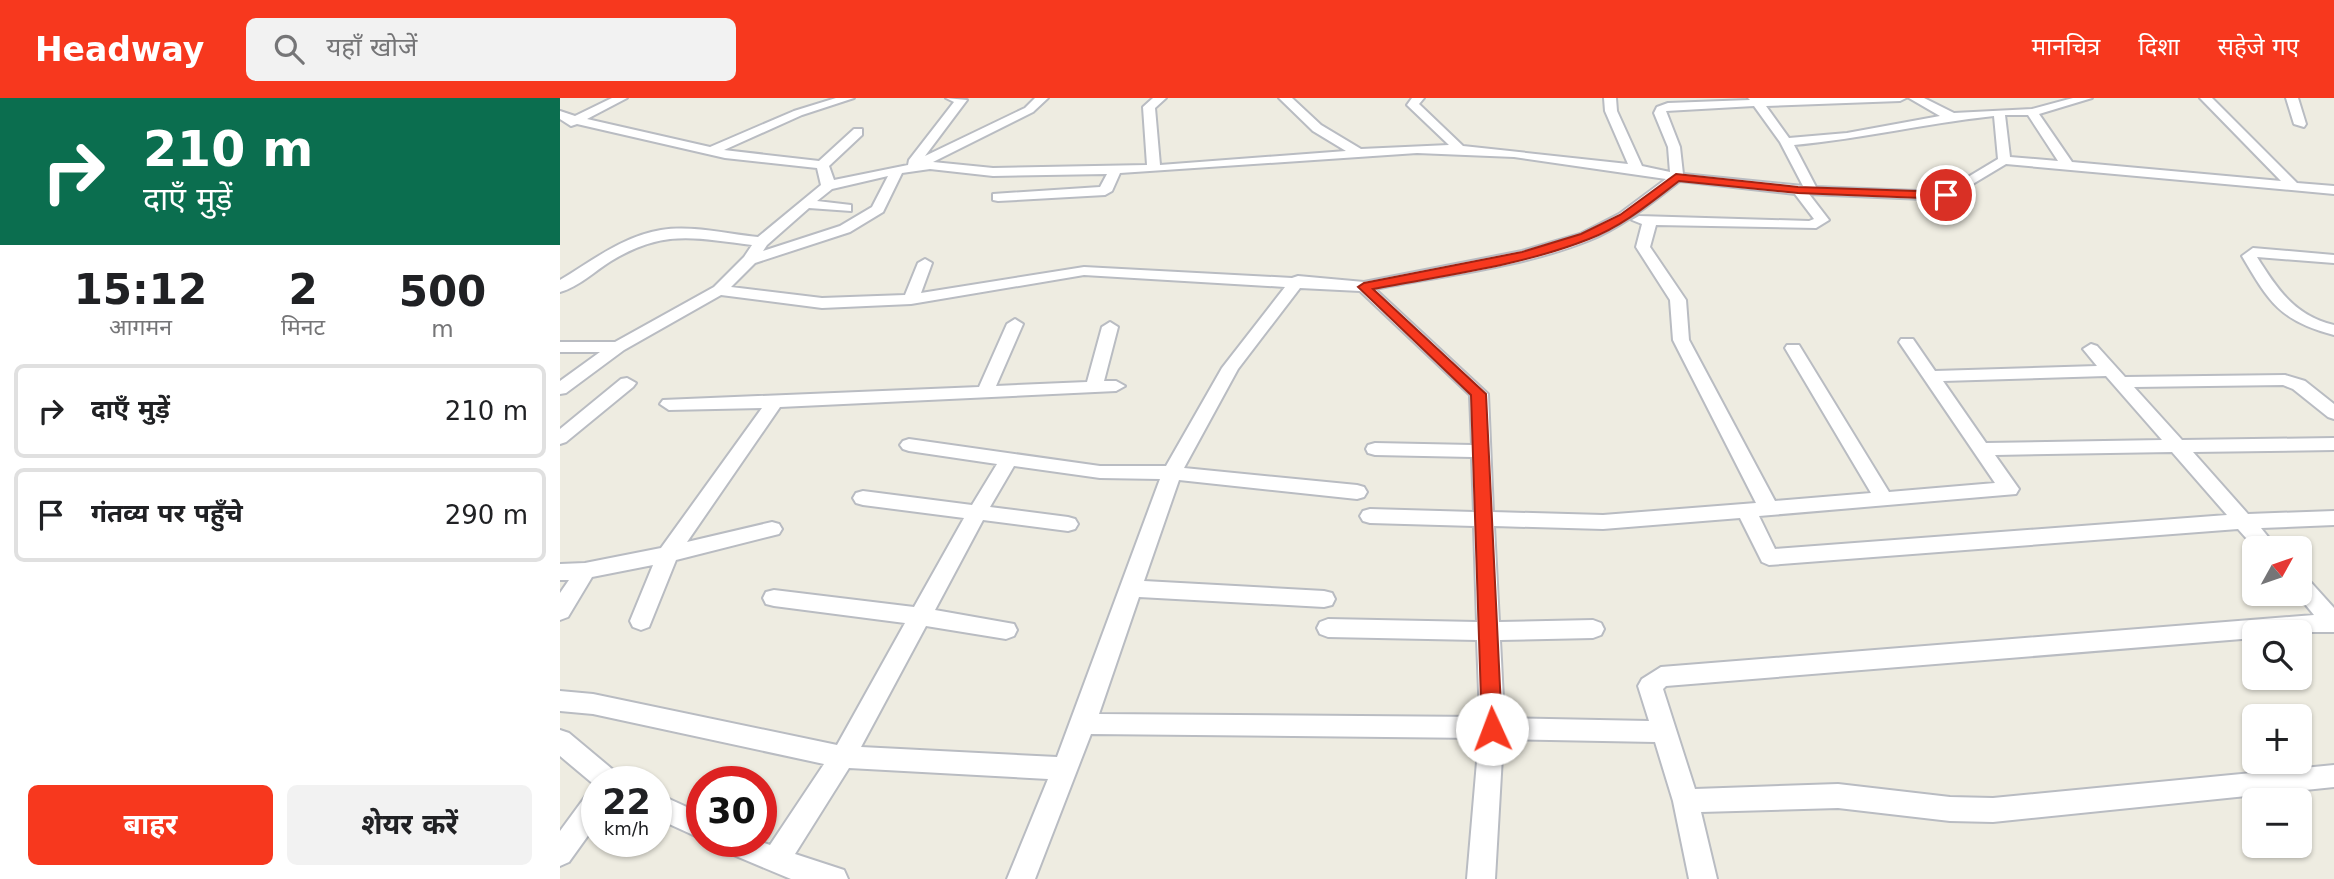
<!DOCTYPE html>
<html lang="hi">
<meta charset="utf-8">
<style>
body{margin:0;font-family:"DejaVu Sans","Noto Sans Devanagari",sans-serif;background:#f2f2f2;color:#202124;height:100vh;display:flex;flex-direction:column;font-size:26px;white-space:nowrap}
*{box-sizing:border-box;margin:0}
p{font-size:23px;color:#757577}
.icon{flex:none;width:38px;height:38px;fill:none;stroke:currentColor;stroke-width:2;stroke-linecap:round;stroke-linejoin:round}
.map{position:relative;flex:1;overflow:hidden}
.drawer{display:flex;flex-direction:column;background:#fff;width:560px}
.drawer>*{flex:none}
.top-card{background:#0b6e4f;color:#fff;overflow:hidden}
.needle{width:46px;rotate:50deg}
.fabs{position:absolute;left:1682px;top:438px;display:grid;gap:14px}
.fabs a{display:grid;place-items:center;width:70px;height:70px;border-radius:10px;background:#fff;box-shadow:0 2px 5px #0004;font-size:35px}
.speed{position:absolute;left:21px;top:668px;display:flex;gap:14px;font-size:35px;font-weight:700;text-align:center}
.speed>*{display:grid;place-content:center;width:91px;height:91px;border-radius:50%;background:#fff;box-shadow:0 2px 5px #0004;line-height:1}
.speed small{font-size:18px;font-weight:400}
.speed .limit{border:10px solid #d22;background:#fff;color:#111}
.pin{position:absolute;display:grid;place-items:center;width:60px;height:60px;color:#fff;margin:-30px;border:4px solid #fff;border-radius:50%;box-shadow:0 2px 7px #0007}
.me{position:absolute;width:77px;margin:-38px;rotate:358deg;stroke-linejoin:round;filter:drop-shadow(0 0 5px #0008)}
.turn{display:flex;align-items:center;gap:24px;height:147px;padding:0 28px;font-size:32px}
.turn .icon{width:91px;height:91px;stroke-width:2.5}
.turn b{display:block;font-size:49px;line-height:60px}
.eta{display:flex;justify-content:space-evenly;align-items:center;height:119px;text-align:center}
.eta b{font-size:42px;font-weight:700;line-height:49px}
.cta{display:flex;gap:14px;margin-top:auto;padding:14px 28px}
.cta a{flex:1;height:80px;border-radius:10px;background:#f7381e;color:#fff;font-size:28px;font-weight:700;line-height:80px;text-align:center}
.cta a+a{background:#f2f2f2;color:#202124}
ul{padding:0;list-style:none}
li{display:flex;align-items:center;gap:21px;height:94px;margin:0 14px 10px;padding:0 14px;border:4px solid #e0e0e0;border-radius:10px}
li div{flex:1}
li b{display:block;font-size:26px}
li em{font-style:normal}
header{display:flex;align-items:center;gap:42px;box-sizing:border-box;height:98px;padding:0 35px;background:#f7381e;color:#fff}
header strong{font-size:33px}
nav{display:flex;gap:38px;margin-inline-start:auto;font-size:24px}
.search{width:490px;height:63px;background:#f2f2f2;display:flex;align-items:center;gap:18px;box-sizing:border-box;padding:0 24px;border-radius:10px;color:#757577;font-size:26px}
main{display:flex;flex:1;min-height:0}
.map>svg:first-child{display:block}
</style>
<header>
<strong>Headway</strong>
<div class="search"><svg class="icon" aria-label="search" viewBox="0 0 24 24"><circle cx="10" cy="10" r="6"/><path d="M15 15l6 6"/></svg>यहाँ खोजें</div>
<nav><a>मानचित्र</a><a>दिशा</a><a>सहेजे गए</a></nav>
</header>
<main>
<section class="drawer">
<div class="top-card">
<div class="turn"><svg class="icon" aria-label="right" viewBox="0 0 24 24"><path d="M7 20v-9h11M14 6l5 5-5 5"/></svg><div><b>210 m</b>दाएँ मुड़ें</div></div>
</div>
<div class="eta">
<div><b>15:12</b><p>आगमन</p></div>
<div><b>2</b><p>मिनट</p></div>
<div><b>500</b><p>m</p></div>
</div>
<ul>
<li><svg class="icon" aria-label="right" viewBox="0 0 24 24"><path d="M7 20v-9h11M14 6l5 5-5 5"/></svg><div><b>दाएँ मुड़ें</b></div><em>210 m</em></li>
<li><svg class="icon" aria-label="arrive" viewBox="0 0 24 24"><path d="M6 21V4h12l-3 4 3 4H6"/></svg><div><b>गंतव्य पर पहुँचे</b></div><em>290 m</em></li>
</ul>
<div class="cta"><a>बाहर</a><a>शेयर करें</a></div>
</section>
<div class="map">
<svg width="1774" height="781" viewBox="0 0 1774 781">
<rect width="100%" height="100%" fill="#eeece1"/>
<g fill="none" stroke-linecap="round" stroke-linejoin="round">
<g stroke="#b9bcc2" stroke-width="4">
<path id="street" d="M52,0H67L27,21L150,49L234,13L276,0H294L242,17L164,52L259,63L294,31H302V37L269,68L274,82L348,67L349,62L394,4L386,0L407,2L365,58L465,10L475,0H488L473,14L373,64L433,70L587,67L583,9L593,0H606L595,10L600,67L786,53L753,33L719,0H732L761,27L801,51L889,47L847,7L852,0H864L859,6L903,48L1068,66L1045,13L1044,0H1056L1057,13L1082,68L1110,74L1108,49L1094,15L1097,9L1108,5L1190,2L1188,0H1346L1340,3L1206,8L1229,40L1287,35L1380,18L1349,0H1364L1394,15L1472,11L1513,0H1532L1479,16L1512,64L1721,83L1640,0H1652L1737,85L1774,88V96L1446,66L1386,102L1249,96L1269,122L1256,130L1096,127L1090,149L1126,202L1129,242L1215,403L1311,395L1225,250L1227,247H1239L1329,394L1435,385L1339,244L1341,241H1353L1375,273L1537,268L1523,251L1531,246L1537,248L1565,279L1725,277L1745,283L1774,306V321L1768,319L1733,291L1723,287L1574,289L1622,342L1774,340V352L1633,354L1688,416L1774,413V427L1701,430L1717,450H1695L1678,431L1209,467L1202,464L1180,420L1043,431L934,428L939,524L1033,522L1041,525L1044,531L1041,537L1033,540L940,542L944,620L1089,623L1078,588L1082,581L1101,569L1754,517L1736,495H1740V478L1747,480L1774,510V534H1694V540L1106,588L1103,591L1135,691L1278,686L1390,699L1433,700L1774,667V689L1433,724L1390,723L1278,710L1141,714L1157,781H1129L1113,703L1095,644L943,641L935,781H907L919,640L531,636L475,781H447L488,681L289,670L235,756L284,772L288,781H231L164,753L160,744H201L210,747L264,666L33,616L0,613V593L33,596L277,647L345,525L214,508L206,506L203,500L206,494L214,492L354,509L404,420L303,407L296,405L293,400L296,395L303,393L412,407L437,366L349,353L343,351L340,347L343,343L349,341L540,368H606L662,270L725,189L524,177L351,206L262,210L161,197L64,252L6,295L0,296V283L40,254H0V244H55L154,189L184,159L192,147C134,140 104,131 51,163C35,173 18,189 0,194V182C32,163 63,138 101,132C133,127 166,136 198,139L261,87L257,70L165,60L17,26L11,28L0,21V13L15,18ZM1194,8L1220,44L1243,88L1123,76L1120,49L1106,13ZM1445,17H1468L1498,63L1450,59ZM1434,18L1438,61L1383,94L1256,89L1234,47C1301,41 1366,25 1434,18ZM857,55L954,59L1106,81L1059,116L1020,136L962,153L804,184L738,178L732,180L524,169L361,195L372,165L365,161L358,165L345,197L262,200L171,189L195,165L290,134L323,114L342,75L370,71L433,78L547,76L540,89L433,96V102L438,103L545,97L552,93L560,75ZM328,78L312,109L280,128L203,153L207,147L249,110L291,113V107L257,103L272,91ZM1120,83L1235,96L1254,121L1249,123L1079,118L1072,122L1082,126L1076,149L1110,202L1113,242L1196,405L1043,417L933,414L928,296L815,191C886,177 963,169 1030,142C1064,128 1091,105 1120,83ZM740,190L800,193L910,297L912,347L815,345L808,347L806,351L808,355L815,357L912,359L914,414L810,411L803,413L800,418L803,423L810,425L914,428L917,524L768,521L760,524L757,530L760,536L768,539L917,542L920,619L539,616L579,499L764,509L772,507L775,501L772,495L764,493L584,483L619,382L797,401L804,399L807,394L804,389L797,387L624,370L678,271ZM1546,278L1602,342L1426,345L1383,283ZM1612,354L1667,417L1215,451L1199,418L1456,396L1459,391L1435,357ZM454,368L540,380L600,381L497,659L301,649L366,528L446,541L454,538L457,532L454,526L375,512L423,422L508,433L515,431L518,426L515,421L508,419L430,409Z
M1726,0H1738L1746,26L1744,29L1734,26Z
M1693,150L1774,157V165L1697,159C1717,191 1735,218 1774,227V237C1720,223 1709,204 1682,158Z
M455,221L463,226L436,288L527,284L542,229L550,224L558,229L544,283H556L565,288L556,293L220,309L127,444L212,424L219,426L222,431L219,436L116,462L89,529L81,532L73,529L70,523L93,467L32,479L8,519L0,522V495L9,482H0V466L25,465L101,450L202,310L109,312L100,306L103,302L419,289L447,226Z
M67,280L76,285L73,289L6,344L0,346V331L61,281Z
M0,632L9,635L58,676L61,684H37V689L0,658Z
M37,691V725L9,764L0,768V733L28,695Z
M96,695L142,716V741L96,720Z"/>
</g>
<use href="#street" fill="#fff" fill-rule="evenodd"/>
</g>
<path fill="#f7381e" stroke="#a12414" stroke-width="2" d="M1116,76L1238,89L1386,94L1392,97L1386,101L1238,95L1119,83C1090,105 1063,128 1029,141C961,168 885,177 813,191L926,296L942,631L939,637L932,639L925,637L922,631L911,297L798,189L804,185L962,154L1021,136L1060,117Z"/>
</svg>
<div class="fabs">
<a><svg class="needle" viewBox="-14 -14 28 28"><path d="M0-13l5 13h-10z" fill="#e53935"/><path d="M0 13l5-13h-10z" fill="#757577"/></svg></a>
<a><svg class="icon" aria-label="search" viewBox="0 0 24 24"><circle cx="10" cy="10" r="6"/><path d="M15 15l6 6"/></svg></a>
<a>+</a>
<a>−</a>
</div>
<div class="speed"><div>22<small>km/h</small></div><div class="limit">30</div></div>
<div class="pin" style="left:1386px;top:97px;background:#d93025"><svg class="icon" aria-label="arrive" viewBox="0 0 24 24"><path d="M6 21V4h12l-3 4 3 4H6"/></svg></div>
<svg class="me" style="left:932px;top:631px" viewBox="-20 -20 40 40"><circle r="19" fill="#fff"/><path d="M0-13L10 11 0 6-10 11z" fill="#f7381e"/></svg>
</div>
</main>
